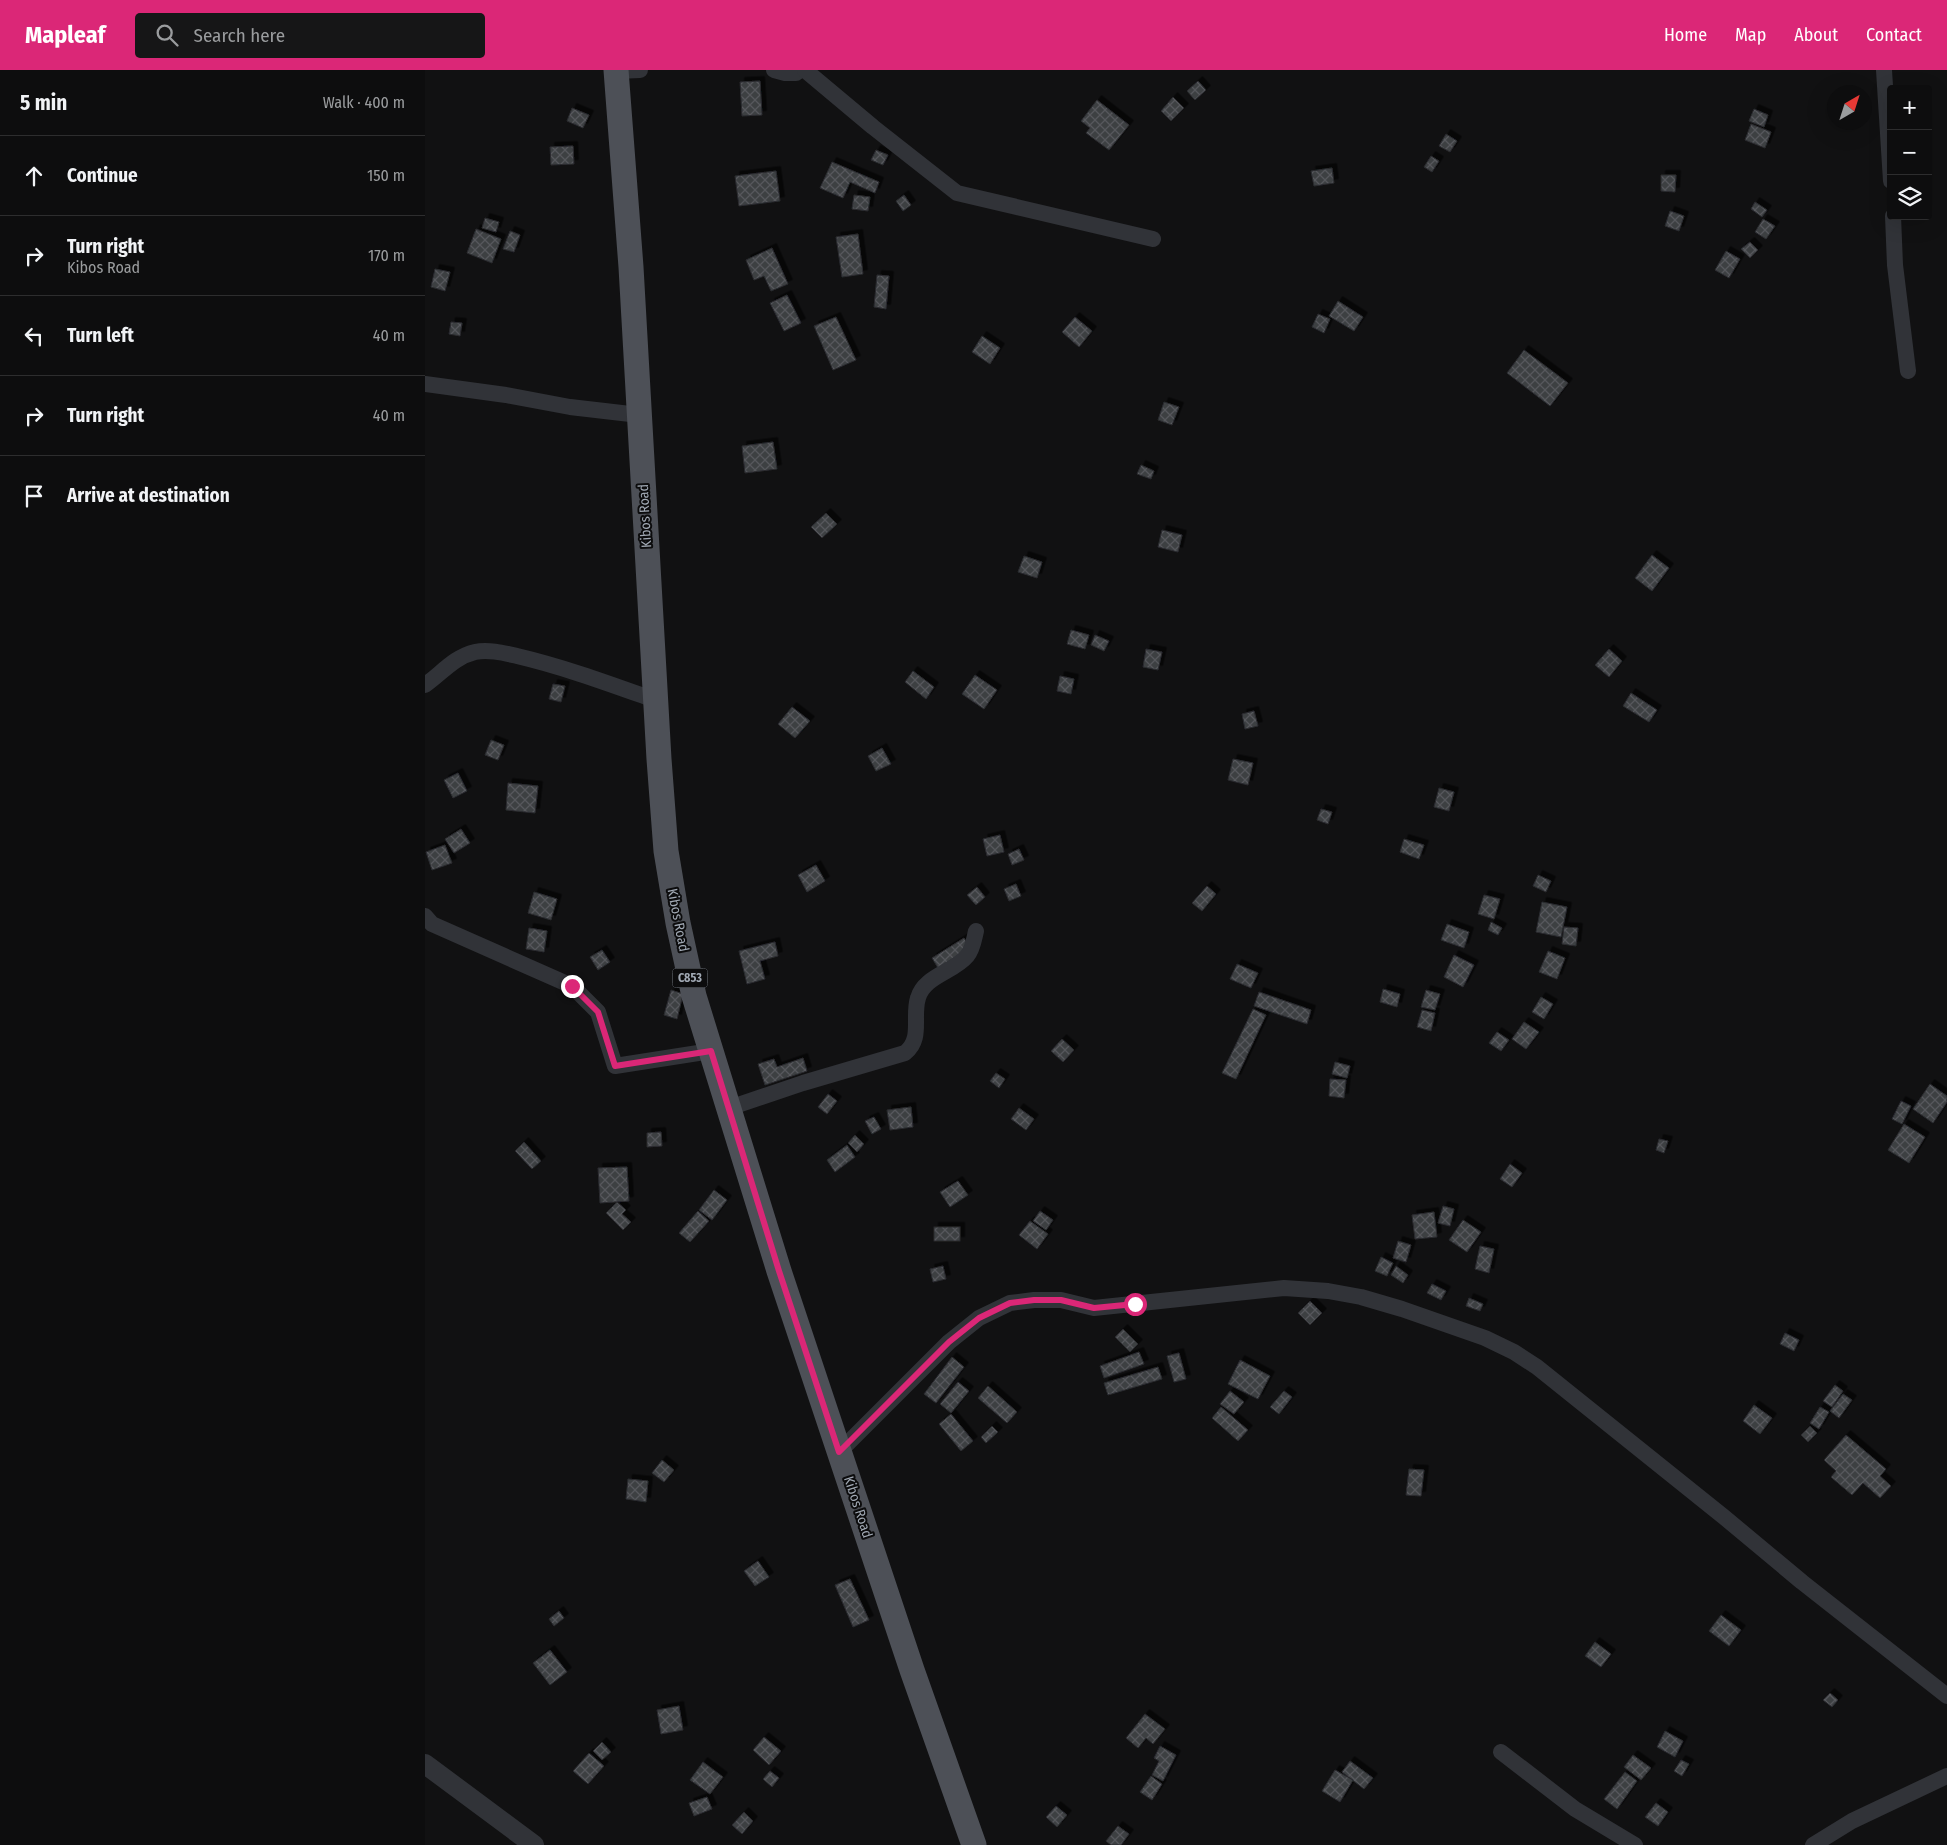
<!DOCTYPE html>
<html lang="en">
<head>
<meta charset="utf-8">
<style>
  body { margin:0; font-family:"Fira Sans Condensed",sans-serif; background:#161617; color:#f1f3f6 }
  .controls { position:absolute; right:15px; top:15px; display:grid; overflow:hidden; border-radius:5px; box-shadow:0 5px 20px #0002 }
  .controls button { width:45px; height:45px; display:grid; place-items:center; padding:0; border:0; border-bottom:1px solid #2d2d2e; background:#0d0d0e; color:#f1f3f6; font:25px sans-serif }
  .compass { position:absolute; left:1402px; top:15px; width:45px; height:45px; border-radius:50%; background:#0d0d0e; box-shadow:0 5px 20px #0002; rotate:39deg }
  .stop { position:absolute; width:15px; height:15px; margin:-11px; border:4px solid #db2777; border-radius:50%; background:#fff }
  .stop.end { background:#db2777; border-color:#fff; box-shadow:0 1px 5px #0008 }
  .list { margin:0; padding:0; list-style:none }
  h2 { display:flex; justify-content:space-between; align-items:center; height:65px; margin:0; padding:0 20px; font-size:21px }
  h2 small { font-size:16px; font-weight:400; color:#9a9c9e }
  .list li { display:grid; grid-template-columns:32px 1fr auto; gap:15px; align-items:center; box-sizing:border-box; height:80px; padding:0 20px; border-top:1px solid #2d2d2e }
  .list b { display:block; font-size:19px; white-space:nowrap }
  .list p { margin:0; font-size:16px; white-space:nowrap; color:#9a9c9e }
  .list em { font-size:16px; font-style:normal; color:#9a9c9e }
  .icon { flex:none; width:28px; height:28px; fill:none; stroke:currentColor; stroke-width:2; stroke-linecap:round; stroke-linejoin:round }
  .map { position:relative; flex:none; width:1522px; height:1775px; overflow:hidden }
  header { display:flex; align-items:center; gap:30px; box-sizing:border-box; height:70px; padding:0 25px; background:#db2777; color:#fff }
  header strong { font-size:24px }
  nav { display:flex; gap:28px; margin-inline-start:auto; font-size:18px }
  .search { width:350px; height:45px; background:#161617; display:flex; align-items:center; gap:12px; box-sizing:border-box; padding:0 18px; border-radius:5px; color:#9a9c9e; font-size:19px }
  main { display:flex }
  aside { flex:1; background:#0d0d0e }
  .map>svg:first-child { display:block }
  .building { fill:url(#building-cross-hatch); stroke:#2a2b2f; filter:url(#shadow) }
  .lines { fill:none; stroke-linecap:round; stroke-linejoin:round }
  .minor { stroke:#313338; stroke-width:16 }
  .tertiary { stroke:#313338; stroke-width:20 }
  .primary { stroke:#4d5057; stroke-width:25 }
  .route { stroke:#db2777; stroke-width:6 }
  .labels { text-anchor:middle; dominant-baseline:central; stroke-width:4; stroke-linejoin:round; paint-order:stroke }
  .shield { fill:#0c0c0d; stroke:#747a82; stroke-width:1 }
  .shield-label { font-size:12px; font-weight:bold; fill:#a1a9b4 }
  .street-label { font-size:14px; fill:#a1a9b4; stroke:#0c0c0d }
</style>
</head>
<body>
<header>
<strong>Mapleaf</strong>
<div class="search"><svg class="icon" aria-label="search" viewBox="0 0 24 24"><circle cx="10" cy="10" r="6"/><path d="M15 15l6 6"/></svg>Search here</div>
<nav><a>Home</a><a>Map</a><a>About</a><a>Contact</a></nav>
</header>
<main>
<aside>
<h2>5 min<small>Walk · 400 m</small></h2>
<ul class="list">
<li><svg class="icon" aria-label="ahead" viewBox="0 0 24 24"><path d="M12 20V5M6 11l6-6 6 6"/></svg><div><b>Continue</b></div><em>150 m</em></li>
<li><svg class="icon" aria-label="right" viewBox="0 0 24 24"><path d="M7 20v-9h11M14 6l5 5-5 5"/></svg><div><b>Turn right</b><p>Kibos Road</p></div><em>170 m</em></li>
<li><svg class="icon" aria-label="left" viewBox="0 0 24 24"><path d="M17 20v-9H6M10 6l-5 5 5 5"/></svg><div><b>Turn left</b></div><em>40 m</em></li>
<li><svg class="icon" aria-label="right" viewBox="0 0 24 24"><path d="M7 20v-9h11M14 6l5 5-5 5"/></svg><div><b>Turn right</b></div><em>40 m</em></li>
<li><svg class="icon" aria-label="arrive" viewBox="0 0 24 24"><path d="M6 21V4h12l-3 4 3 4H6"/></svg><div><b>Arrive at destination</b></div></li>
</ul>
</aside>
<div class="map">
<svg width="1522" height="1775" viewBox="0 0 1522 1775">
  <defs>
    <pattern id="building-cross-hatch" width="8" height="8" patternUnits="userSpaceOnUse" patternTransform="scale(1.25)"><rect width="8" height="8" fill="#3d3f43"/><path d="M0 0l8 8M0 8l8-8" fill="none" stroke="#56585c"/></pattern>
    <filter id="shadow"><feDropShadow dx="4.5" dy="-4.5" stdDeviation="0" flood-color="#0009"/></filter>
  </defs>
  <rect width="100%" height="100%" fill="#111112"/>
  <g class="building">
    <path d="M 335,11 L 337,45 L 317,46 L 315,12 Z"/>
    <path d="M 773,11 L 781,20 L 770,30 L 762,21 Z"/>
    <path d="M 748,27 L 759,38 L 746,51 L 736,41 Z"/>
    <path d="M 672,30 L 704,55 L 684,80 L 661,63 L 665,58 L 656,51 Z"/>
    <path d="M 147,38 L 164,45 L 158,58 L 142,51 Z"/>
    <path d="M 1329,39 L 1343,45 L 1339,57 L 1324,51 Z"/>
    <path d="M 1326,54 L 1346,62 L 1340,78 L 1320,70 Z"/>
    <path d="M 1021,64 L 1032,71 L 1025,82 L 1014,76 Z"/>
    <path d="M 148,76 L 149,94 L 126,95 L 125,77 Z"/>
    <path d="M 451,80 L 463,85 L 458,95 L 446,90 Z"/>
    <path d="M 1006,86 L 1014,91 L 1007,102 L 999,97 Z"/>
    <path d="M 407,92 L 454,112 L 450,123 L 425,112 L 418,128 L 395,118 Z"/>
    <path d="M 907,98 L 909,113 L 889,116 L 886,101 Z"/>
    <path d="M 351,101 L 355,131 L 314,136 L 310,106 Z"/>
    <path d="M 1236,105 L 1251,105 L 1250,122 L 1236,121 Z"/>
    <path d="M 429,125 L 445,127 L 443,141 L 427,139 Z"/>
    <path d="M 479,125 L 486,135 L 478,141 L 471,131 Z"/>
    <path d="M 1330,132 L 1342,140 L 1337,147 L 1326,139 Z"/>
    <path d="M 1245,141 L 1259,146 L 1254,161 L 1240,156 Z"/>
    <path d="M 60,148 L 74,152 L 71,162 L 57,158 Z"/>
    <path d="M 1338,149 L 1350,156 L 1341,169 L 1330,162 Z"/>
    <path d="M 51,159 L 76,169 L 67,193 L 42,183 Z"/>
    <path d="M 85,161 L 95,165 L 89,182 L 78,179 Z"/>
    <path d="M 433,164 L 438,204 L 417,207 L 411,167 Z"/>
    <path d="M 1325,172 L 1333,180 L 1325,188 L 1316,179 Z"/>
    <path d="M 347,178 L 363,214 L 346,221 L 339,206 L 329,210 L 321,190 Z"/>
    <path d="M 1301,181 L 1315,189 L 1304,208 L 1290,200 Z"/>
    <path d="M 10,199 L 25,202 L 20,221 L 6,217 Z"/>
    <path d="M 452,205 L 464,206 L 461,239 L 449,237 Z"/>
    <path d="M 362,225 L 376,253 L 359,261 L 345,233 Z"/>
    <path d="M 913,231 L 938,247 L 929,261 L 904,246 Z"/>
    <path d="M 893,244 L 905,249 L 899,263 L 887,257 Z"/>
    <path d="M 411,247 L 431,290 L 408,300 L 389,256 Z"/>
    <path d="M 650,247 L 667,261 L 654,277 L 637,262 Z"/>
    <path d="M 26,252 L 37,253 L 35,266 L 24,264 Z"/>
    <path d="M 557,266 L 575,278 L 565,294 L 547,282 Z"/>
    <path d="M 1099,280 L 1143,313 L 1125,336 L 1082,303 Z"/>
    <path d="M 739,332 L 754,337 L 747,355 L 733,350 Z"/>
    <path d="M 348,372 L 352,399 L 320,403 L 317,376 Z"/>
    <path d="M 716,395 L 729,401 L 726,409 L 712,404 Z"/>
    <path d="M 401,443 L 412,454 L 397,468 L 386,457 Z"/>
    <path d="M 737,460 L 757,465 L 753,482 L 733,477 Z"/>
    <path d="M 1227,485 L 1244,498 L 1227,521 L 1210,508 Z"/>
    <path d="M 599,486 L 617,492 L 612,508 L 593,502 Z"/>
    <path d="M 646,560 L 664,565 L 660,579 L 642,574 Z"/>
    <path d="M 670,565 L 684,571 L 679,581 L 666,575 Z"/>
    <path d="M 721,579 L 737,582 L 733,600 L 718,597 Z"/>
    <path d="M 1184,579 L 1197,591 L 1184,607 L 1170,595 Z"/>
    <path d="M 488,601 L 509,617 L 501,629 L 480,612 Z"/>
    <path d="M 550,605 L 572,620 L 559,639 L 537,624 Z"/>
    <path d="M 635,606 L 649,609 L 646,624 L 632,621 Z"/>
    <path d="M 128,614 L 140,616 L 136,632 L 124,629 Z"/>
    <path d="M 1206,623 L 1232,640 L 1224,652 L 1198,636 Z"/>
    <path d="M 367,637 L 385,651 L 370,668 L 353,654 Z"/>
    <path d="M 829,641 L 833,656 L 820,659 L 817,644 Z"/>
    <path d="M 66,670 L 79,675 L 73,690 L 60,685 Z"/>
    <path d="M 457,678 L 466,694 L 451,701 L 443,686 Z"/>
    <path d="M 808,689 L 828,693 L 823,715 L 803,710 Z"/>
    <path d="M 33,703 L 42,721 L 28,728 L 19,710 Z"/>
    <path d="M 83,713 L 113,716 L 110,743 L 81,740 Z"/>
    <path d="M 1014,718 L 1029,722 L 1024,741 L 1009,737 Z"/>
    <path d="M 896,739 L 907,742 L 903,754 L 892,750 Z"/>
    <path d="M 36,759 L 45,773 L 29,783 L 20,769 Z"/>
    <path d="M 575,765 L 579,782 L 562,786 L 558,769 Z"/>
    <path d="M 979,769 L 999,775 L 994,789 L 975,782 Z"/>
    <path d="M 20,775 L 27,793 L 7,800 L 1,782 Z"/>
    <path d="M 594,779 L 599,790 L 587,795 L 583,784 Z"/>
    <path d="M 391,795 L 400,811 L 382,822 L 373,805 Z"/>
    <path d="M 1113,805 L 1126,811 L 1121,822 L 1108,816 Z"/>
    <path d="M 591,814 L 596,826 L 584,831 L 579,819 Z"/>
    <path d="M 782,816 L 791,824 L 777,841 L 767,833 Z"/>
    <path d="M 552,817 L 560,827 L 551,835 L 542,825 Z"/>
    <path d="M 109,822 L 132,829 L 126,850 L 103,843 Z"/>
    <path d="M 1059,825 L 1075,829 L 1069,849 L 1053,844 Z"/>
    <path d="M 1117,832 L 1142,837 L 1136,867 L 1111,862 Z"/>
    <path d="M 1066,852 L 1077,858 L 1073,865 L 1063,860 Z"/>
    <path d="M 1022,854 L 1044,862 L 1039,878 L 1016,870 Z"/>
    <path d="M 1139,857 L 1153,858 L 1151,876 L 1137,874 Z"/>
    <path d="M 104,858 L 122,861 L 119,882 L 101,879 Z"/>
    <path d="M 539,868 L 545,878 L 513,898 L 507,888 Z"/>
    <path d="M 350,872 L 353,886 L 335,891 L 340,909 L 322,914 L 314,881 Z"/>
    <path d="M 177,880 L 185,892 L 173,900 L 165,887 Z"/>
    <path d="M 1123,881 L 1140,888 L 1132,909 L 1114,902 Z"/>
    <path d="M 1029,885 L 1049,895 L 1038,917 L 1019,907 Z"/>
    <path d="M 812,894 L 833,903 L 826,918 L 805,909 Z"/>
    <path d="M 958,919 L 975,924 L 972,937 L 955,932 Z"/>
    <path d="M 246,920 L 258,924 L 252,949 L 239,945 Z"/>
    <path d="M 1001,920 L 1015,924 L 1010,940 L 996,937 Z"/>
    <path d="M 834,922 L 886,940 L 882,954 L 829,936 Z"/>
    <path d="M 1116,927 L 1128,934 L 1119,949 L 1107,942 Z"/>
    <path d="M 828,939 L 841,945 L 811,1009 L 797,1003 Z"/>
    <path d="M 997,940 L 1010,943 L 1006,961 L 992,957 Z"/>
    <path d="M 1099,952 L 1114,962 L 1101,979 L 1087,969 Z"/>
    <path d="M 1072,962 L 1084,970 L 1076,981 L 1064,973 Z"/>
    <path d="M 637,969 L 649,980 L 638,992 L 626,981 Z"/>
    <path d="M 378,988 L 382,1001 L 340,1015 L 333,994 L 349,989 L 352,997 Z"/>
    <path d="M 910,992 L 925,996 L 922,1008 L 907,1004 Z"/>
    <path d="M 571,1003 L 580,1009 L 574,1018 L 565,1011 Z"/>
    <path d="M 905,1009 L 921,1010 L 919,1028 L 904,1026 Z"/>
    <path d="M 1505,1014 L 1522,1026 L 1522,1032 L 1508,1053 L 1488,1039 Z"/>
    <path d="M 403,1024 L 412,1031 L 402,1044 L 393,1037 Z"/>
    <path d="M 1476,1031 L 1486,1036 L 1477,1054 L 1467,1049 Z"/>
    <path d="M 486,1037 L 488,1057 L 465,1060 L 462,1040 Z"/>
    <path d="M 594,1038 L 609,1049 L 601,1060 L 586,1049 Z"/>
    <path d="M 449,1047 L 456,1059 L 447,1064 L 440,1051 Z"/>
    <path d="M 1479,1054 L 1500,1067 L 1484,1093 L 1463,1080 Z"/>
    <path d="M 236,1062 L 237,1076 L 222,1077 L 222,1063 Z"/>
    <path d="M 430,1065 L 439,1074 L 432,1082 L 423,1073 Z"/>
    <path d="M 1234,1069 L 1243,1071 L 1239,1083 L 1231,1080 Z"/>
    <path d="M 99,1072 L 116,1091 L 107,1099 L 90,1081 Z"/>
    <path d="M 422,1075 L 430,1087 L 410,1102 L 402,1090 Z"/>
    <path d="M 1085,1094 L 1097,1103 L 1087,1117 L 1075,1109 Z"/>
    <path d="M 202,1097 L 204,1131 L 175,1133 L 173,1098 Z"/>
    <path d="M 533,1111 L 543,1125 L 525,1137 L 515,1122 Z"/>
    <path d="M 289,1120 L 302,1130 L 287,1150 L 274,1140 Z"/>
    <path d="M 192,1132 L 201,1140 L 197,1144 L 206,1152 L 198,1160 L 181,1143 Z"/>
    <path d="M 1018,1136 L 1029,1139 L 1025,1156 L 1013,1153 Z"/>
    <path d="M 273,1141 L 284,1151 L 265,1172 L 254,1163 Z"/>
    <path d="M 615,1141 L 628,1150 L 621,1160 L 608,1151 Z"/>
    <path d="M 1009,1142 L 1012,1167 L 990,1169 L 987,1145 Z"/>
    <path d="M 1038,1150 L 1056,1162 L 1042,1182 L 1024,1170 Z"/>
    <path d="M 605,1151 L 623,1164 L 612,1179 L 594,1165 Z"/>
    <rect x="509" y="1157" width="26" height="14"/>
    <path d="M 973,1171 L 986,1175 L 981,1192 L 968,1188 Z"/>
    <path d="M 1055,1176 L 1069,1179 L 1064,1203 L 1050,1199 Z"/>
    <path d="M 956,1187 L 968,1193 L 962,1206 L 950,1201 Z"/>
    <path d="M 518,1196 L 521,1209 L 508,1212 L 505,1199 Z"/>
    <path d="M 971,1196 L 983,1205 L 978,1213 L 966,1205 Z"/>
    <path d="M 1007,1214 L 1021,1221 L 1016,1230 L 1002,1223 Z"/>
    <path d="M 1044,1228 L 1058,1234 L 1055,1241 L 1041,1236 Z"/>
    <path d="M 885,1231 L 897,1243 L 885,1255 L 873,1243 Z"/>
    <path d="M 698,1259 L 713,1274 L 705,1282 L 690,1267 Z"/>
    <path d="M 1360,1263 L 1374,1270 L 1369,1281 L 1355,1274 Z"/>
    <path d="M 714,1282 L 719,1294 L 679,1308 L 675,1296 Z"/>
    <path d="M 754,1283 L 761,1309 L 749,1312 L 742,1286 Z"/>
    <path d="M 527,1287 L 539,1297 L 511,1333 L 499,1324 Z"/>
    <path d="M 815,1290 L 845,1306 L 833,1329 L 803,1314 Z"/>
    <path d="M 733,1297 L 737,1309 L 683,1325 L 679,1313 Z"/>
    <path d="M 533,1312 L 544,1321 L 526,1343 L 515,1334 Z"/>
    <path d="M 1410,1315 L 1418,1321 L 1407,1337 L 1398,1331 Z"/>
    <path d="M 563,1316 L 592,1342 L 582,1353 L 553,1328 Z"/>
    <path d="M 805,1321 L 819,1332 L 809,1344 L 795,1334 Z"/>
    <path d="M 859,1321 L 867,1327 L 854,1344 L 845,1337 Z"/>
    <path d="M 1418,1324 L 1427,1330 L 1414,1348 L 1405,1341 Z"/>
    <path d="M 1329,1335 L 1347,1348 L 1335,1364 L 1318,1351 Z"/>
    <path d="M 796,1337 L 823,1360 L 813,1371 L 787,1348 Z"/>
    <path d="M 1395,1337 L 1404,1342 L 1394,1359 L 1385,1353 Z"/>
    <path d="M 526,1344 L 548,1371 L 536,1381 L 514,1354 Z"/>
    <path d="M 567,1356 L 573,1362 L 561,1373 L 556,1367 Z"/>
    <path d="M 1385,1356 L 1392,1363 L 1383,1372 L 1376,1365 Z"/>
    <path d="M 1421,1365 L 1461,1399 L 1455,1406 L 1466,1416 L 1455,1428 L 1438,1413 L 1427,1425 L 1406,1407 L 1411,1401 L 1399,1390 Z"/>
    <path d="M 237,1390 L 249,1400 L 239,1412 L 227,1403 Z"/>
    <path d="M 984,1399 L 999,1400 L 996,1426 L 981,1425 Z"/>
    <path d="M 203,1409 L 223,1411 L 221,1432 L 201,1429 Z"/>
    <path d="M 333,1491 L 344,1507 L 330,1516 L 319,1501 Z"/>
    <path d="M 425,1509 L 444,1550 L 428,1557 L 410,1515 Z"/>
    <path d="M 134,1541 L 139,1548 L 129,1556 L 124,1549 Z"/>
    <path d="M 1296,1545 L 1316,1560 L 1304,1576 L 1284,1561 Z"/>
    <path d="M 1170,1572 L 1186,1584 L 1176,1597 L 1160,1586 Z"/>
    <path d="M 125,1580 L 142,1602 L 125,1615 L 108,1593 Z"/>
    <path d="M 1405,1623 L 1413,1630 L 1407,1637 L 1398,1630 Z"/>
    <path d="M 254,1636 L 258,1660 L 236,1664 L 232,1640 Z"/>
    <path d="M 720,1644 L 740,1659 L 728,1674 L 721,1668 L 713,1678 L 701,1668 Z"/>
    <path d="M 1240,1661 L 1258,1671 L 1250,1687 L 1232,1677 Z"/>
    <path d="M 339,1667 L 356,1681 L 344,1695 L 328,1680 Z"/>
    <path d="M 177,1672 L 186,1682 L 177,1690 L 168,1681 Z"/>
    <path d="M 735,1676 L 751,1685 L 738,1711 L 727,1705 L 734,1691 L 729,1688 Z"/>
    <path d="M 164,1683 L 179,1696 L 163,1714 L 148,1701 Z"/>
    <path d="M 1208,1685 L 1226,1698 L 1216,1710 L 1199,1697 Z"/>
    <path d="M 1256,1690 L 1264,1694 L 1257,1706 L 1249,1701 Z"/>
    <path d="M 925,1691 L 948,1708 L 939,1719 L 917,1702 Z"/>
    <path d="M 278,1692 L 298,1707 L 285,1724 L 265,1710 Z"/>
    <path d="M 910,1700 L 928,1710 L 915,1732 L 897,1721 Z"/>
    <path d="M 345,1701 L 354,1708 L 347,1717 L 338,1709 Z"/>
    <path d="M 1200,1702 L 1212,1711 L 1192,1739 L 1179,1729 Z"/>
    <path d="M 726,1706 L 737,1714 L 727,1730 L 715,1722 Z"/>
    <path d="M 282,1727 L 287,1739 L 269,1746 L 264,1733 Z"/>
    <path d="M 1231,1733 L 1243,1742 L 1233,1756 L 1220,1747 Z"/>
    <path d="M 631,1736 L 642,1745 L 632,1757 L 621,1747 Z"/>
    <path d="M 319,1742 L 328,1751 L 317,1764 L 307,1755 Z"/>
    <path d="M 693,1756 L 704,1764 L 696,1775 L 686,1775 L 681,1771 Z"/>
  </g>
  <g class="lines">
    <g class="minor">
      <path d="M 349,0 L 360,3 L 371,3 L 374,0"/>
      <path d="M 380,0 L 448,57 L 532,123 L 728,169"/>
      <path d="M 1459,0 L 1466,111"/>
      <path d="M 191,1 L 215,0"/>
      <path d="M 1468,146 L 1470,195 L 1483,301"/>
      <path d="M 0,314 L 81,325 L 145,337 L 214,345"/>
      <path d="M 0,615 C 17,603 29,587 50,582 C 63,579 79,583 92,586 C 139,597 185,614 230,630"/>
      <path d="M 0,846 L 7,854 L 147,916 L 173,942 L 190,996 L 286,981"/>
      <path d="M 304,1038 L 378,1013 L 480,983 C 498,969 487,947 493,928 C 499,906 529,902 542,886 C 548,879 549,869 551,861"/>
      <path d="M 414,1382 L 524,1272 L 554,1248 L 585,1233 L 609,1230 L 636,1230 L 669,1238 L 859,1218 L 903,1221 L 936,1227 L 977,1239 L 1060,1268 L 1089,1282 L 1112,1297 L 1299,1447 L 1377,1512 L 1522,1626"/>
      <path d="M 1076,1682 L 1150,1739 L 1210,1775"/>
      <path d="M 1388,1775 L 1427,1751 L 1522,1706"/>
    </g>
    <path class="tertiary" d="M 0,1694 L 109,1775"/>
    <path class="primary" d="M 191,0 L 206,197 L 234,689 L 241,781 L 253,853 L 269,926 L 354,1201 L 487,1600 L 549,1775"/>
  </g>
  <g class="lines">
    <path class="route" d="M 147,916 L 173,942 L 190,996 L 286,981 L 354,1201 L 414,1382 L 524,1272 L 554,1248 L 585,1233 L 609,1230 L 636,1230 L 669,1238 L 710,1234"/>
  </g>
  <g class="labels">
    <rect class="shield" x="247.5" y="898.5" width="35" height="19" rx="4"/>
    <g class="shield-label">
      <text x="265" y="908">C853</text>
    </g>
    <g class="street-label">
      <text transform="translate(220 446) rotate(-93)">Kibos Road</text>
      <text transform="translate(253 850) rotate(79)">Kibos Road</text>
      <text transform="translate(433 1437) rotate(72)">Kibos Road</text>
    </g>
  </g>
</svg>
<div class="controls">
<button>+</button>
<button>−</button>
<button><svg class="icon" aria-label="layers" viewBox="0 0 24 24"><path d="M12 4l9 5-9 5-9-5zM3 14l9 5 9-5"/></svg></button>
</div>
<svg class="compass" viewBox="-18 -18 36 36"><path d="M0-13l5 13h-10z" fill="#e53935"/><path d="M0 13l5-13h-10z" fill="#9a9c9e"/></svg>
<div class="stop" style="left:710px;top:1234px"></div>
<div class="stop end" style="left:147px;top:916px"></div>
</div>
</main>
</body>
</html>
